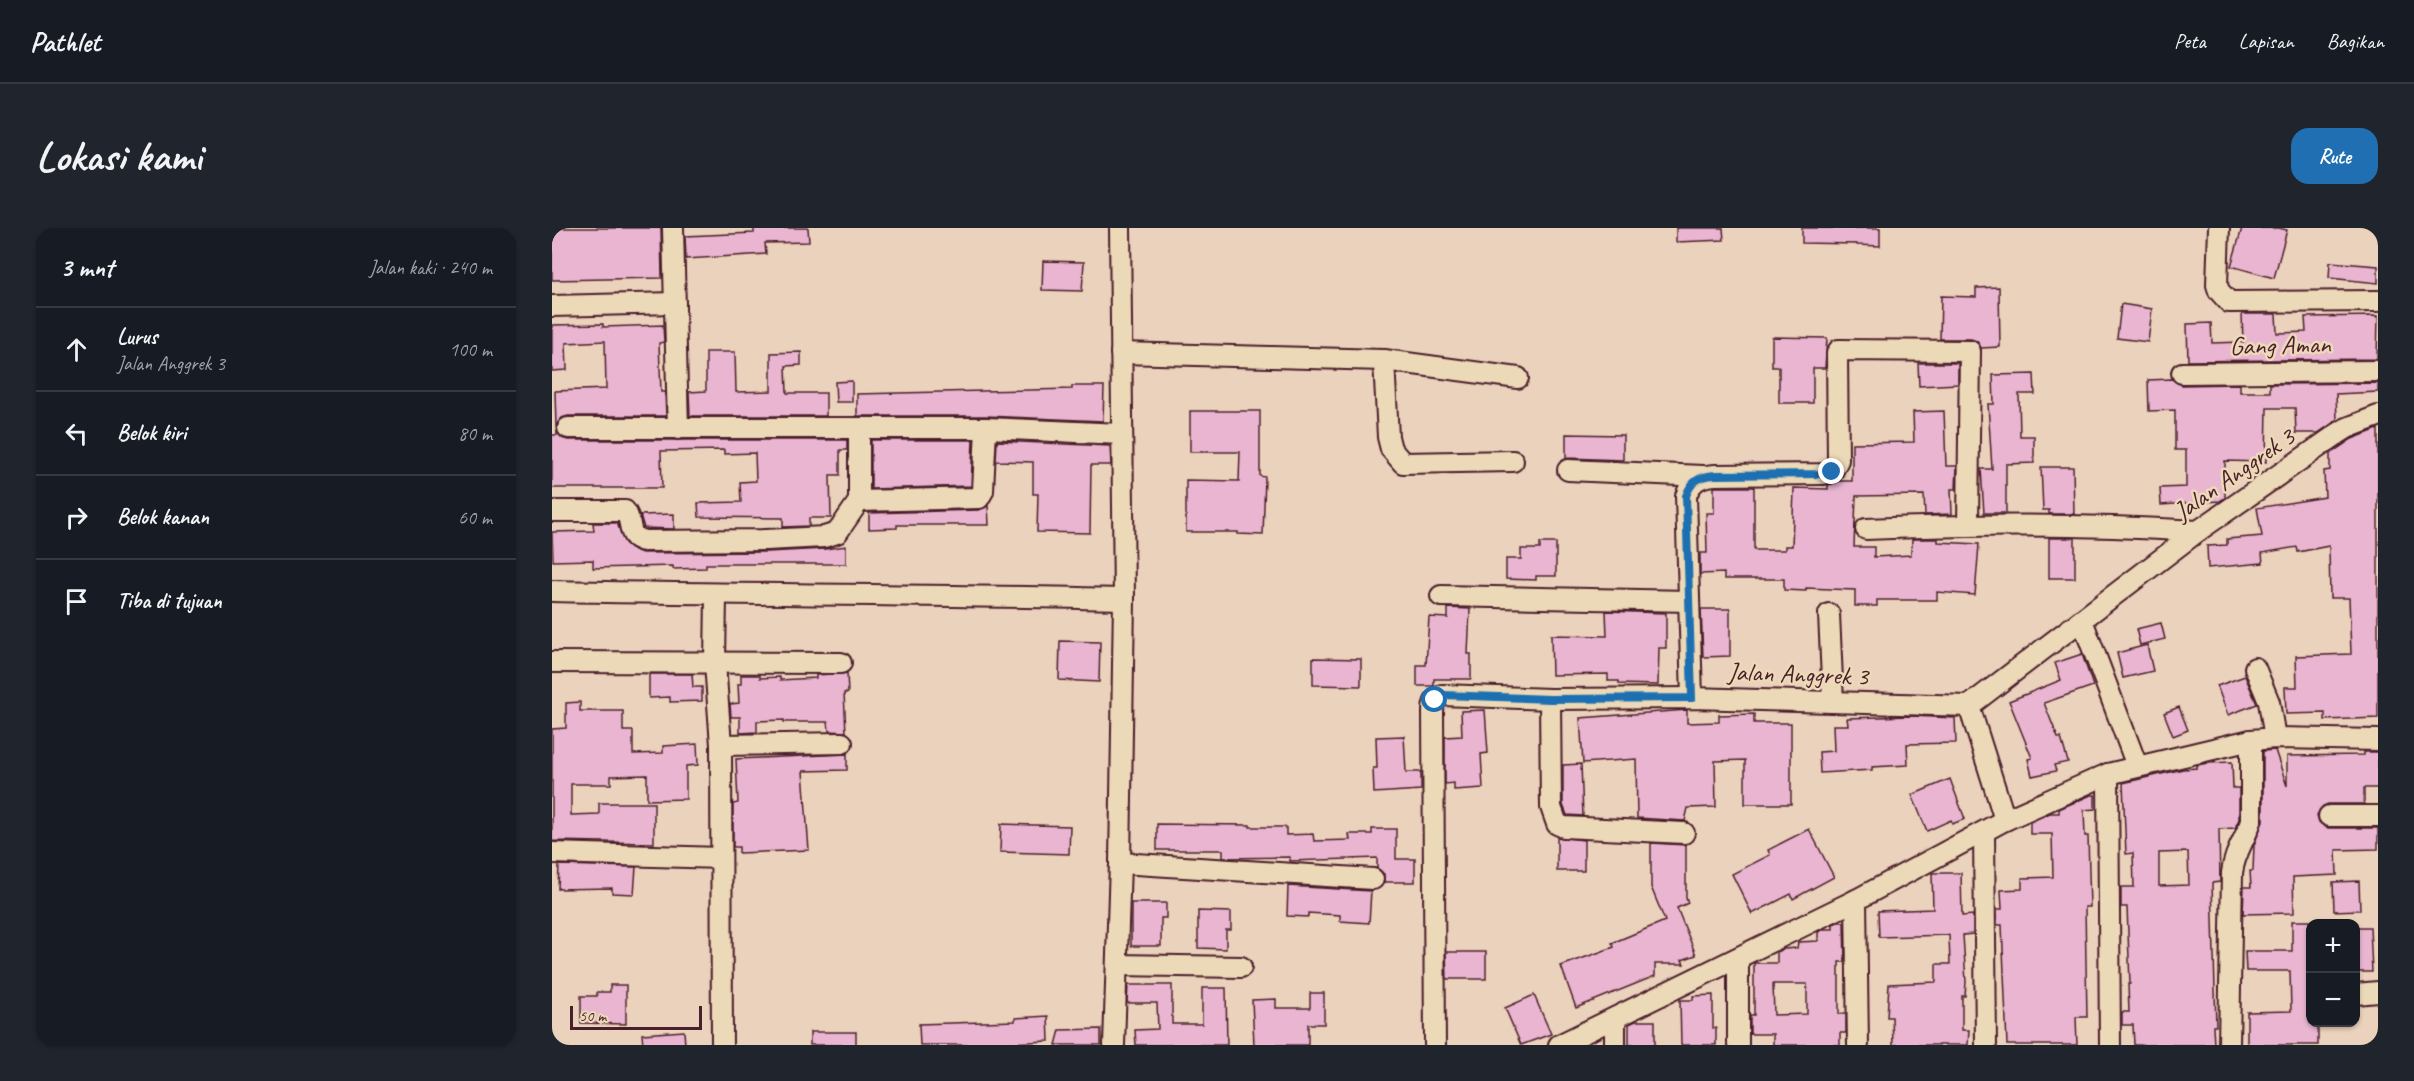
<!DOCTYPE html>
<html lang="id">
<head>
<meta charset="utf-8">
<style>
  body { margin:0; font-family:Caveat,sans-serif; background:#20242c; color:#f1f3f6 }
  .controls { position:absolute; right:18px; bottom:18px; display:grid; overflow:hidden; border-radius:12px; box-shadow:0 2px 4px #0004 }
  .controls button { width:54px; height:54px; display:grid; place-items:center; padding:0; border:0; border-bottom:2px solid #363941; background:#171b24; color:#f1f3f6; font:30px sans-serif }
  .scale { position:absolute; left:18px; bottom:15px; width:132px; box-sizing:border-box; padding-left:6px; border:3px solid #4a1f2b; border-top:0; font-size:16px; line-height:21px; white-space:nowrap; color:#4a1f2b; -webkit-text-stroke:4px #ecd9b7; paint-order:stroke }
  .stop { position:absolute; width:18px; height:18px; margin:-14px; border:4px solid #1f6fb2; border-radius:50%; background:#fff }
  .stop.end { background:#1f6fb2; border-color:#fff; box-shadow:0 2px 6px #0008 }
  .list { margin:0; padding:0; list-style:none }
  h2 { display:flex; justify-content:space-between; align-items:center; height:78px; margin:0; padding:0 24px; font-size:26px }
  h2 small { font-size:20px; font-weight:400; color:#9ea1a6 }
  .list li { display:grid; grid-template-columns:39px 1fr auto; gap:18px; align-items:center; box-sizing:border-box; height:84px; padding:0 24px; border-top:2px solid #363941 }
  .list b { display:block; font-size:22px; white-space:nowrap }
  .list p { margin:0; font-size:20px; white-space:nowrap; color:#9ea1a6 }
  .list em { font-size:20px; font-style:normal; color:#9ea1a6 }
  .icon { flex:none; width:33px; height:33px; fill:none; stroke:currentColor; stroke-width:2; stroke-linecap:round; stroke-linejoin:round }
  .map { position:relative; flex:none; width:1826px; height:817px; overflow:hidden; border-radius:18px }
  header { display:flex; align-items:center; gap:36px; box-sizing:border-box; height:84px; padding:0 30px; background:#171b24; border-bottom:2px solid #363941 }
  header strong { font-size:28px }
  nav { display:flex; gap:33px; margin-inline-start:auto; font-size:21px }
  .intro { display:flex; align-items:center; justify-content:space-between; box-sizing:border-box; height:144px; padding:0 36px }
  h1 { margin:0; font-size:42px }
  .button { padding:15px 27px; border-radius:18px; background:#1f6fb2; color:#fff; font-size:21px; font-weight:700 }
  main { display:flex; gap:36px; padding:0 36px }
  aside { flex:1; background:#171b24; border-radius:18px; box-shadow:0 2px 4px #0004 }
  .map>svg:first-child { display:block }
  .building { fill:#e9b5d0; stroke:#4a1f2b; stroke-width:1.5; fill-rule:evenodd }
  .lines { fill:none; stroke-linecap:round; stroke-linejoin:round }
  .minor-casing { stroke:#4a1f2b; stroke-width:24 }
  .minor { stroke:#ecd9b7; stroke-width:20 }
  .route { stroke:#1f6fb2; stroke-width:8 }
  .labels { text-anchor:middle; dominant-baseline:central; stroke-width:5; stroke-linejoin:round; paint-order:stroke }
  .street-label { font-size:26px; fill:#4a1f2b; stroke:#ecd9b7 }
</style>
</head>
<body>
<header>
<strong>Pathlet</strong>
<nav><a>Peta</a><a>Lapisan</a><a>Bagikan</a></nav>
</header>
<div class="intro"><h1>Lokasi kami</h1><a class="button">Rute</a></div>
<main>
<aside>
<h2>3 mnt<small>Jalan kaki · 240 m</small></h2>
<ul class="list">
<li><svg class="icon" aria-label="ahead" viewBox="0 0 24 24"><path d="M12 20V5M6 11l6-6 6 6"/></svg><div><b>Lurus</b><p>Jalan Anggrek 3</p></div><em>100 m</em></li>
<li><svg class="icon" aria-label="left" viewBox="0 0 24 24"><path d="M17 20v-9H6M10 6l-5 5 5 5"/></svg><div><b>Belok kiri</b></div><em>80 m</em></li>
<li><svg class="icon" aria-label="right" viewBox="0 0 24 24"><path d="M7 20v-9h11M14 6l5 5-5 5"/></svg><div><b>Belok kanan</b></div><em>60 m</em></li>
<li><svg class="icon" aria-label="arrive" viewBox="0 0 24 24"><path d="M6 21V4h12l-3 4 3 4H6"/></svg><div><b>Tiba di tujuan</b></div></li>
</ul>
</aside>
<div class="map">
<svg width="1826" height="817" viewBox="0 0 1826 817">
  <rect width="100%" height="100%" fill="#ebd2bc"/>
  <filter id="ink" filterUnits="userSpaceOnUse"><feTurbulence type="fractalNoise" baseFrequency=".0167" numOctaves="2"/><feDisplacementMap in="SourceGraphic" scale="12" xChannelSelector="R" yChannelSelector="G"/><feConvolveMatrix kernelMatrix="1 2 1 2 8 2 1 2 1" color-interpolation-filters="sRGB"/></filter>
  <g filter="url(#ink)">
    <g class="building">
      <path d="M 0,0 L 109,0 L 110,50 L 0,52 Z"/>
      <path d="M 202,0 L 256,0 L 257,14 L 213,15 L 214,26 L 134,31 L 133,8 L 202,5 Z"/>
      <path d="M 1124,0 L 1171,0 L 1172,12 L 1124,14 Z"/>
      <path d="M 1250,0 L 1328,0 L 1328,18 L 1305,17 L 1305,16 L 1250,15 Z"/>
      <path d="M 1690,0 L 1727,0 L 1735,2 L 1722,50 L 1679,38 Z"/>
      <path d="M 491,33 L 532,34 L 530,63 L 490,62 Z"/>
      <path d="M 1778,34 L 1826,38 L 1826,55 L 1777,50 Z"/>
      <path d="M 1447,59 L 1448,119 L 1429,120 L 1425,113 L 1419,111 L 1388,111 L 1389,68 L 1424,69 L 1424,60 Z"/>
      <path d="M 1569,76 L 1600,81 L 1596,114 L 1565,110 Z"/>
      <path d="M 1690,86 L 1724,86 L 1725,105 L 1754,104 L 1753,89 L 1826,88 L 1825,131 L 1636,133 L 1635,96 L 1659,95 L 1660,115 L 1691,114 Z"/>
      <path d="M 51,96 L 51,99 L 111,97 L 112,114 L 107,115 L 109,164 L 113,164 L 114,188 L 16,188 L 10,190 L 4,198 L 3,163 L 54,161 L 53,113 L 14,115 L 15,142 L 0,143 L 0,97 Z"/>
      <path d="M 1220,109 L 1275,110 L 1273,140 L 1261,140 L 1261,175 L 1227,175 L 1227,139 L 1220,139 Z"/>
      <path d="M 154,124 L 183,124 L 184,164 L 219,163 L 219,125 L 249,124 L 249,137 L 234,138 L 235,165 L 274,165 L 274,188 L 138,188 L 137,164 L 154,163 Z"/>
      <path d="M 1366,135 L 1406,135 L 1406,156 L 1367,158 Z"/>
      <path d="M 1482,146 L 1483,166 L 1467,166 L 1468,208 L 1482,208 L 1482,235 L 1454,236 L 1454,285 L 1432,285 L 1429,241 L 1440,241 L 1436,176 L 1442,176 L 1441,147 Z"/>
      <path d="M 1620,151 L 1630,157 L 1688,156 L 1688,164 L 1718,164 L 1718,156 L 1826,155 L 1826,164 L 1784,166 L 1785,192 L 1766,205 L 1744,205 L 1743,180 L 1715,180 L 1714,234 L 1673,233 L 1673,270 L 1668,273 L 1609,277 L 1608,260 L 1634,259 L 1634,222 L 1623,222 L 1623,182 L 1597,183 L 1596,152 Z"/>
      <path d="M 300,153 L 300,174 L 284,174 L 283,154 Z"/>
      <path d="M 520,158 L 552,158 L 551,193 L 434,188 L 305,188 L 305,166 L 520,161 Z"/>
      <path d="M 638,183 L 708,183 L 708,248 L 713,249 L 711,307 L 686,306 L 686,304 L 634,304 L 634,252 L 687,253 L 688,224 L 638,224 Z"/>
      <path d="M 1392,183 L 1394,238 L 1405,238 L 1404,261 L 1399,261 L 1400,286 L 1373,287 L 1372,267 L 1304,268 L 1302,319 L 1322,319 L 1322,329 L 1359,327 L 1360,311 L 1386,311 L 1386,314 L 1427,316 L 1423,367 L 1385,364 L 1385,372 L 1325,372 L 1325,378 L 1303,378 L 1303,362 L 1254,360 L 1254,363 L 1232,362 L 1232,351 L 1172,351 L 1172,345 L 1148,346 L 1148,325 L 1155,325 L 1154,285 L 1162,285 L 1162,259 L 1202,259 L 1202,322 L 1233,322 L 1233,318 L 1240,318 L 1242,260 L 1276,261 L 1276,257 L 1288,253 L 1300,253 L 1300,215 L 1362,214 L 1361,184 Z"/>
      <path d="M 1826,201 L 1826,490 L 1773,492 L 1773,485 L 1734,486 L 1733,459 L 1745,459 L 1744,428 L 1799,426 L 1797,370 L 1778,370 L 1777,318 L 1746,324 L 1745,319 L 1710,325 L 1711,335 L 1656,340 L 1655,318 L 1675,317 L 1675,311 L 1710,308 L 1705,280 L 1773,269 L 1772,243 L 1778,242 L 1778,226 L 1800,211 Z"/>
      <path d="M 5,203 L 10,210 L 16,212 L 295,212 L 295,222 L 288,222 L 288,247 L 278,247 L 279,290 L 257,290 L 257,298 L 231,299 L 231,290 L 147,289 L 146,275 L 189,274 L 188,254 L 204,253 L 203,225 L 172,226 L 172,222 L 109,223 L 110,260 L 0,260 L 0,207 L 5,207 Z"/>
      <path d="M 1014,206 L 1071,207 L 1071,232 L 1014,230 Z"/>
      <path d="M 319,212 L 421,212 L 419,258 L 319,261 Z"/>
      <path d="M 445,213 L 558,218 L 559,237 L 539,237 L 538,305 L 485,304 L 486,266 L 481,266 L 481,234 L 444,233 Z"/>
      <path d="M 1489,239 L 1521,239 L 1522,286 L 1497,286 L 1497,282 L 1491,282 Z"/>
      <path d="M 436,277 L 437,297 L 345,297 L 345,300 L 317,301 L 317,285 L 427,282 Z"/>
      <path d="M 122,286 L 122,301 L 92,300 L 88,287 Z"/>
      <path d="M 41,295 L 65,295 L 73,315 L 80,321 L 90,325 L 215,324 L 273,321 L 294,318 L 294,336 L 154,336 L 154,340 L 121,341 L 121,338 L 41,340 L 41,332 L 1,333 L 0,304 L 42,303 Z"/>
      <rect x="1497" y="310" width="26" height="40"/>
      <path d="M 988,315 L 1004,315 L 1004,348 L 984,348 L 984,352 L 954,351 L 954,331 L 969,331 L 969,321 L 988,321 Z"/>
      <path d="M 896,380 L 918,381 L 916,426 L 919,426 L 919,451 L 882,451 L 882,458 L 865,458 L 865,437 L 874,437 L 877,389 L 896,390 Z"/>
      <path d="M 1149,381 L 1178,381 L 1178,428 L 1151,429 Z"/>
      <path d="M 1054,383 L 1114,385 L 1114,420 L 1107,420 L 1106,457 L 1067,456 L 1067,453 L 1056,453 L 1056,446 L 1000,447 L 999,407 L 1055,408 Z"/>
      <path d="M 1609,395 L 1613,411 L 1588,417 L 1584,401 Z"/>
      <path d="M 508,413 L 548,414 L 547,454 L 507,452 Z"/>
      <path d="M 1595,417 L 1601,443 L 1571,450 L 1565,425 Z"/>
      <path d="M 1530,426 L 1541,458 L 1492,475 L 1506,510 L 1509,510 L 1516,534 L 1502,537 L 1504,543 L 1480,548 L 1476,531 L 1480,530 L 1457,473 L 1509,452 L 1503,435 Z"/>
      <path d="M 761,430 L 809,431 L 809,458 L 761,457 Z"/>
      <path d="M 295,445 L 296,465 L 292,465 L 294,504 L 277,503 L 276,494 L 232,494 L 232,492 L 205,493 L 205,504 L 188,505 L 188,489 L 179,489 L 178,476 L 187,475 L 186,456 L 189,456 L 189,447 L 208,447 L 208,450 L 228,449 L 228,452 L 264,450 L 264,447 Z"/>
      <path d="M 97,446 L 140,446 L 141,459 L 150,459 L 150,473 L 118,474 L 118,469 L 97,470 Z"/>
      <path d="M 1693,448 L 1705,476 L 1676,487 L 1665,458 Z"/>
      <path d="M 28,474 L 28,483 L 71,483 L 71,503 L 81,503 L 81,526 L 111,525 L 111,518 L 145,516 L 146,537 L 134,538 L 134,571 L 95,572 L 95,547 L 59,548 L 59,556 L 19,556 L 19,587 L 47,586 L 47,575 L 102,575 L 102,615 L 0,613 L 0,501 L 14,500 L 14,475 Z"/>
      <path d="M 1627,479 L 1636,502 L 1621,508 L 1612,485 Z"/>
      <path d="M 933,482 L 936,525 L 929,526 L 931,560 L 902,562 L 902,555 L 893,556 L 893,509 L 910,508 L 909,483 Z"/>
      <path d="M 1135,482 L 1135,495 L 1167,494 L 1167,487 L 1202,486 L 1202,495 L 1239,495 L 1239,576 L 1193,576 L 1193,532 L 1163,533 L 1164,579 L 1136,580 L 1133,593 L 1085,590 L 1084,531 L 1031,535 L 1028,490 Z"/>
      <path d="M 1359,488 L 1403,490 L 1404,515 L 1355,516 L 1356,537 L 1320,539 L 1320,542 L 1268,545 L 1267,524 L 1282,523 L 1281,497 L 1296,497 L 1295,490 Z"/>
      <path d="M 852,508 L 854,544 L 869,544 L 869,562 L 822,565 L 821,540 L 825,540 L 824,509 Z"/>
      <path d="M 1723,522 L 1735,558 L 1735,528 L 1812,527 L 1812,524 L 1826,524 L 1826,560 L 1812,560 L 1812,576 L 1776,576 L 1771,578 L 1765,587 L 1767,594 L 1776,600 L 1826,600 L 1826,621 L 1784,622 L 1785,647 L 1741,649 L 1742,685 L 1691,686 L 1692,659 L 1699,659 L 1698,643 L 1701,643 L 1702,617 L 1711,593 L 1711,523 Z"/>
      <path d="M 295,526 L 295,542 L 251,543 L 257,622 L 187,625 L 187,619 L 181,619 L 181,576 L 186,575 L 184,531 Z"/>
      <path d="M 1680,534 L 1681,560 L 1687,560 L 1687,591 L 1683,600 L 1667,601 L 1668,654 L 1660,655 L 1664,798 L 1661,798 L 1662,817 L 1582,817 L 1581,797 L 1570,797 L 1570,784 L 1577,784 L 1576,756 L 1578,756 L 1575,679 L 1569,679 L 1569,659 L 1582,659 L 1581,625 L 1574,626 L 1571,555 L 1631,541 L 1645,540 L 1645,537 L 1656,535 ZM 1636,624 L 1637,657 L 1607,658 L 1607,625 Z"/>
      <path d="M 1029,536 L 1031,588 L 1015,587 L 1011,577 L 1011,537 Z"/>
      <path d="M 1398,551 L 1413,591 L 1400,596 L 1399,592 L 1375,603 L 1360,567 Z"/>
      <path d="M 1539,567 L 1543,567 L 1543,581 L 1532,582 L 1533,608 L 1536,608 L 1538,679 L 1533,679 L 1535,789 L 1524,789 L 1525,817 L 1455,817 L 1450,697 L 1445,697 L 1445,681 L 1450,681 L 1449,662 L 1470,661 L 1470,650 L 1501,649 L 1500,606 L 1478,606 L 1478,594 L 1498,585 L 1507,585 L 1507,581 Z"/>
      <path d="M 449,596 L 518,598 L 517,626 L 448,624 Z"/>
      <path d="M 605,596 L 698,597 L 698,599 L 734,599 L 734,607 L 761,606 L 762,613 L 798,612 L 797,606 L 820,606 L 820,601 L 844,601 L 844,631 L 863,631 L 863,654 L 832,654 L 832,646 L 825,640 L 825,630 L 738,633 L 738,629 L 671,630 L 671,622 L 605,622 Z"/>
      <path d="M 1257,601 L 1282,649 L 1241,671 L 1239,666 L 1200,686 L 1180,646 L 1218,627 L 1216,622 Z"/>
      <path d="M 1005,609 L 1032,612 L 1032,643 L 1005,643 Z"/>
      <path d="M 1099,615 L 1134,617 L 1134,670 L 1136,675 L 1125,680 L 1144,727 L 1130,732 L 1132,736 L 1103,736 L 1103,748 L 1024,780 L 1009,738 L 1062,719 L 1060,715 L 1113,693 L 1099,659 Z"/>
      <path d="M 7,637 L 84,639 L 82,666 L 60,665 L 60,660 L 6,661 Z"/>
      <path d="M 1380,645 L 1409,645 L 1410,688 L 1421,687 L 1421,706 L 1411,707 L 1414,754 L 1413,768 L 1410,768 L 1410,802 L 1417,802 L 1416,817 L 1341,817 L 1340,789 L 1335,789 L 1337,756 L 1384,754 L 1384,736 L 1398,736 L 1397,707 L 1327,709 L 1326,683 L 1381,681 Z"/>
      <path d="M 1807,653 L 1808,682 L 1782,683 L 1781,654 Z"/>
      <path d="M 736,658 L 819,663 L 817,695 L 788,693 L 788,687 L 756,685 L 756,689 L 735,688 Z"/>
      <path d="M 579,675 L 614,675 L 614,690 L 609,690 L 609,718 L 579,718 Z"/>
      <path d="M 646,683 L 679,684 L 679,702 L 674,702 L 674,721 L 646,720 Z"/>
      <path d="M 1740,693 L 1758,693 L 1758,795 L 1766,795 L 1766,817 L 1695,817 L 1695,784 L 1739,783 L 1738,743 L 1694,743 L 1693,723 L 1740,723 Z"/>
      <path d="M 1286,694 L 1292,694 L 1293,734 L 1287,734 L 1287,786 L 1294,786 L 1294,805 L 1288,805 L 1288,817 L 1221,817 L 1221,806 L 1198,806 L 1198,787 L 1202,787 L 1202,735 L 1225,735 L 1225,724 L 1232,721 L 1245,720 L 1246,714 L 1266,713 L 1266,704 L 1273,701 L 1281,701 L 1281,696 ZM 1221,756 L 1255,756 L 1255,786 L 1222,787 Z"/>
      <path d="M 1803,699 L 1818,699 L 1820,744 L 1803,744 Z"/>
      <path d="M 894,724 L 934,724 L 934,751 L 895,751 Z"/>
      <path d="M 58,757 L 74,757 L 74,796 L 29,795 L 29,768 L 45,768 L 45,764 L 58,764 Z"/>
      <path d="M 576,757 L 620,757 L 620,796 L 650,796 L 650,760 L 674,760 L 675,817 L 584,817 L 583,802 L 606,801 L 605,775 L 575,775 Z"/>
      <path d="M 758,765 L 772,765 L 772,796 L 756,796 L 756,817 L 702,817 L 700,772 L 724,771 L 724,780 L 758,780 Z"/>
      <path d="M 982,767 L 999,806 L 969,817 L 953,780 Z"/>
      <path d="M 1161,767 L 1161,800 L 1164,800 L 1164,817 L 1129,817 L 1128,772 L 1141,772 L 1141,768 Z"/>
      <path d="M 496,788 L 497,813 L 456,815 L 457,817 L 368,817 L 367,796 L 463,793 L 463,790 Z"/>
      <path d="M 1084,793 L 1103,793 L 1103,817 L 1077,817 L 1077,796 Z"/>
      <path d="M 549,801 L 549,817 L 504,817 L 508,802 Z"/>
      <path d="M 132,803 L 133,817 L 91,817 L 90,806 Z"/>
      <rect x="258" y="804" width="46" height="13"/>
    </g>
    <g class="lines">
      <g class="minor-casing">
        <g id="minor">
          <path d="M 121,0 L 126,201"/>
          <path d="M 1667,0 L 1665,57 L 1667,63 L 1677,74 L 1826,73"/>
          <path d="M 0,78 L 123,75"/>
          <path d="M 569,125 L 832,132 L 966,150"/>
          <path d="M 832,132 L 836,209 L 839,221 L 851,235 L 961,233"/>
          <path d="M 1630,145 L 1826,143"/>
          <path d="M 307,200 L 434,200 L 569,206"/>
          <path d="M 1016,242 L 1151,248"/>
          <path d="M 307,273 L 427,270 L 431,263 L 434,200"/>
          <path d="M 0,283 L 73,283 C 82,294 73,310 93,313 L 214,312 L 272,309 L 285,305 L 307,273 L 307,200 L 16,200"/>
          <path d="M 1314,301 C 1425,296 1536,296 1646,303"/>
          <path d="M 0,363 C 191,367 381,366 572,371"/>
          <path d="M 164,367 L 163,435 L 169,517 L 170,817"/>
          <path d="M 889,368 L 1137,373"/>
          <path d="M 1277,386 L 1281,474"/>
          <path d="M 1530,392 L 1585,538"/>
          <path d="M 0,434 L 289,435"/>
          <path d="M 1703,440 L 1717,474 L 1723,510"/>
          <path d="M 1140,470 L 1134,268 C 1139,253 1148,248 1163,247 L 1271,246 L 1280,244 L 1286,232 L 1285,125 L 1287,122 L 1418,123 L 1416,297"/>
          <path d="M 998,471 L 999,579 L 1005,596 L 1012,599 L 1132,605"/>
          <path d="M 1417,478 L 1453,592"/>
          <path d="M 169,517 L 290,515"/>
          <path d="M 1556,546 L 1558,817"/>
          <path d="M 1777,588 L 1826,588"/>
          <path d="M 1432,604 L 1434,817"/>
          <path d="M 0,625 L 169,630"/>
          <path d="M 568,635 L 821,651"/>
          <path d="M 1304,672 L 1306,817"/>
          <path d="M 1186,731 L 1186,817"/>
          <path d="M 565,737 L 689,739"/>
          <path d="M 1804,766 L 1826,764"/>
          <path d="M 562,817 L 568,635 L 572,371 L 568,0"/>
          <path d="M 883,817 L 881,485 C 881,477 882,471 890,467 L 998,471 L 1140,470 L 1417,478 L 1646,303 L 1784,207 L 1795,200 L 1826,188"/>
          <path d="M 1007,817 L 1304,672 L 1453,592 L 1556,546 L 1699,512 L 1723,510 L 1826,512"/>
          <path d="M 1063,817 L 1063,790"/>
          <path d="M 1677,817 L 1680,645 C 1682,625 1693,612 1699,593 L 1699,512"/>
        </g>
      </g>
      <use href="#minor" class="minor"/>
    </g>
  </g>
  <g class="lines" filter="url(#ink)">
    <path class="route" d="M 883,472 L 890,467 L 998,471 L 1140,470 L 1134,268 C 1139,253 1148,248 1163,247 L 1271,246 L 1280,244"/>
  </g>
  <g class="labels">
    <g class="street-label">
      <text transform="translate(1728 117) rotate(-1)">Gang Aman</text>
      <text transform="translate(1682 246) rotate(-35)">Jalan Anggrek 3</text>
      <text transform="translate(1246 446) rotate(2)">Jalan Anggrek 3</text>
    </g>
  </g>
</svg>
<div class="controls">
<button>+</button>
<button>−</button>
</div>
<div class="scale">50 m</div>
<div class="stop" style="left:883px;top:472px"></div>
<div class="stop end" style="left:1280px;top:244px"></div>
</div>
</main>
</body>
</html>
